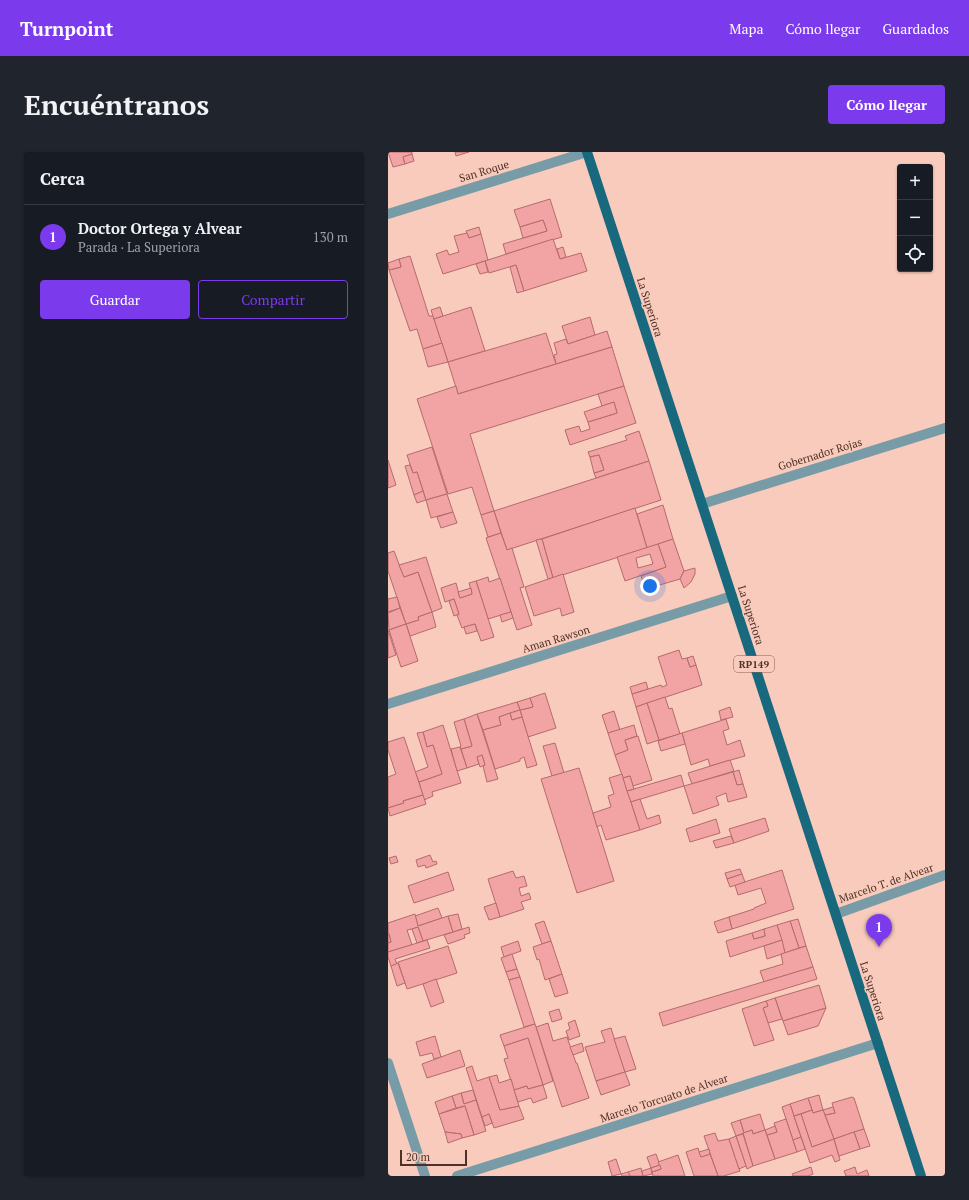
<!DOCTYPE html>
<html lang="es">
<head>
<meta charset="utf-8">
<style>
  body { margin:0; font-family:"PT Serif",serif; background:#20242c; color:#f1f3f6 }
  .controls { position:absolute; right:12px; top:12px; display:grid; overflow:hidden; border-radius:4px; box-shadow:0 1px 3px #0004 }
  .controls button { width:36px; height:36px; display:grid; place-items:center; padding:0; border:0; border-bottom:1px solid #363941; background:#171b24; color:#f1f3f6; font:20px sans-serif }
  .scale { position:absolute; left:12px; bottom:10px; width:67px; box-sizing:border-box; padding-left:4px; border:2px solid #4e3026; border-top:0; font-size:11px; line-height:14px; white-space:nowrap; color:#4e3026; -webkit-text-stroke:3px #f9cbbc; paint-order:stroke }
  .you { position:absolute; left:262px; top:434px; width:14px; height:14px; margin:-10px; border:3px solid #fff; border-radius:50%; background:#1a73e8; box-shadow:0 0 0 6px #1a73e833 }
  .badge { display:grid; place-items:center; width:26px; height:26px; border-radius:50%; background:#7c3aed; color:#fff; font-size:13px; font-weight:700 }
  .pin { position:absolute; translate:-50% -33px; filter:drop-shadow(0 1px 2px #0008) }
  .pin::after { content:''; position:absolute; top:21px; width:14px; height:12px; background:inherit; clip-path:polygon(0 0,100% 0,50% 100%) }
  .list { margin:0; padding:0; list-style:none }
  h2 { display:flex; justify-content:space-between; align-items:center; height:52px; margin:0; padding:0 16px; font-size:17px }
  h2 small { font-size:13px; font-weight:400; color:#9ea1a6 }
  .list li { display:grid; grid-template-columns:26px 1fr auto; gap:12px; align-items:center; box-sizing:border-box; height:64px; padding:0 16px; border-top:1px solid #363941 }
  .list b { display:block; font-size:15px; white-space:nowrap }
  .list p { margin:0; font-size:13px; white-space:nowrap; color:#9ea1a6 }
  .list em { font-size:13px; font-style:normal; color:#9ea1a6 }
  .actions { display:flex; gap:8px; padding:12px 16px }
  .actions a { flex:1; padding:9px 0; border:1px solid #7c3aed; border-radius:4px; text-align:center; font-size:14px; color:#7c3aed }
  .actions .main { background:#7c3aed; color:#fff }
  .icon { flex:none; width:22px; height:22px; fill:none; stroke:currentColor; stroke-width:2; stroke-linecap:round; stroke-linejoin:round }
  .map { position:relative; flex:none; width:557px; height:1024px; overflow:hidden; border-radius:4px }
  header { display:flex; align-items:center; gap:24px; box-sizing:border-box; height:56px; padding:0 20px; background:#7c3aed; color:#fff }
  header strong { font-size:19px }
  nav { display:flex; gap:22px; margin-inline-start:auto; font-size:14px }
  .intro { display:flex; align-items:center; justify-content:space-between; box-sizing:border-box; height:96px; padding:0 24px }
  h1 { margin:0; font-size:28px }
  .button { padding:10px 18px; border-radius:4px; background:#7c3aed; color:#fff; font-size:14px; font-weight:700 }
  main { display:flex; gap:24px; padding:0 24px }
  aside { flex:1; background:#171b24; border-radius:4px; box-shadow:0 1px 3px #0004 }
  .map>svg:first-child { display:block }
  .building { fill:#f2a3a3; stroke:#b56b6c; fill-rule:evenodd }
  .lines { fill:none; stroke-linecap:round; stroke-linejoin:round }
  .minor { stroke:#789ca7; stroke-width:10 }
  .tertiary { stroke:#789ca7; stroke-width:10 }
  .primary { stroke:#18697d; stroke-width:10 }
  .labels { text-anchor:middle; dominant-baseline:central; stroke-width:3; stroke-linejoin:round; paint-order:stroke }
  .shield { fill:#f9cbbc; stroke:#815e53; stroke-width:1 }
  .shield-label { font-size:10px; font-weight:bold; fill:#4e3026 }
  .street-label { font-size:11px; fill:#4e3026; stroke:#f9cbbc }
</style>
</head>
<body>
<header>
<strong>Turnpoint</strong>
<nav><a>Mapa</a><a>Cómo llegar</a><a>Guardados</a></nav>
</header>
<div class="intro"><h1>Encuéntranos</h1><a class="button">Cómo llegar</a></div>
<main>
<aside>
<h2>Cerca<small></small></h2>
<ul class="list">
<li><span class="badge">1</span><div><b>Doctor Ortega y Alvear</b><p>Parada · La Superiora</p></div><em>130 m</em></li>
</ul>
<div class="actions"><a class="main">Guardar</a><a>Compartir</a></div>
</aside>
<div class="map">
<svg width="557" height="1024" viewBox="0 0 557 1024">
  <rect width="100%" height="100%" fill="#f9cbbc"/>
  <g class="building">
    <path d="M 0,0 L 24,0 L 24,2 L 15,5 L 17,12 L 5,15 Z"/>
    <path d="M 67,0 L 81,0 L 68,4 Z"/>
    <path d="M 24,2 L 26,9 L 17,12 L 15,5 Z"/>
    <path d="M 162,47 L 174,85 L 118,102 L 115,92 L 159,79 L 155,68 L 132,75 L 126,58 Z"/>
    <path d="M 155,68 L 159,79 L 135,86 L 132,75 Z"/>
    <path d="M 91,75 L 93,82 L 81,86 L 78,79 Z"/>
    <path d="M 79,81 L 81,86 L 93,82 L 100,108 L 55,122 L 48,102 L 59,98 L 61,103 L 71,100 L 66,84 Z"/>
    <path d="M 165,87 L 172,107 L 193,101 L 199,119 L 136,139 L 128,113 L 101,121 L 97,109 Z"/>
    <path d="M 175,95 L 178,105 L 172,107 L 169,97 Z"/>
    <path d="M 22,104 L 41,164 L 45,164 L 54,191 L 35,197 L 29,177 L 22,179 L 1,118 L 13,115 L 11,107 Z"/>
    <path d="M 11,107 L 13,115 L 1,118 L 0,111 Z"/>
    <path d="M 97,109 L 100,120 L 92,122 L 88,112 Z"/>
    <path d="M 128,113 L 136,139 L 129,141 L 122,115 Z"/>
    <path d="M 52,155 L 55,164 L 46,167 L 43,158 Z"/>
    <path d="M 83,155 L 97,199 L 60,210 L 46,167 Z"/>
    <path d="M 202,165 L 207,183 L 180,192 L 174,174 Z"/>
    <path d="M 219,179 L 224,195 L 168,212 L 166,203 L 169,202 L 166,191 L 178,187 L 180,192 Z"/>
    <path d="M 158,181 L 168,212 L 70,242 L 60,210 Z"/>
    <path d="M 54,191 L 60,210 L 40,215 L 35,197 Z"/>
    <path d="M 224,195 L 236,234 L 82,282 L 106,359 L 93,363 L 84,335 L 60,342 L 29,247 L 68,234 L 70,242 Z"/>
    <path d="M 236,234 L 248,271 L 182,293 L 177,278 L 191,274 L 193,280 L 202,277 L 200,270 L 229,261 L 226,250 L 214,254 L 210,242 Z"/>
    <path d="M 226,250 L 229,261 L 200,270 L 196,260 Z"/>
    <path d="M 251,279 L 261,309 L 208,326 L 206,321 L 216,318 L 211,303 L 202,305 L 200,300 L 239,288 L 237,284 Z"/>
    <path d="M 44,295 L 59,342 L 38,348 L 29,320 L 25,321 L 19,303 Z"/>
    <path d="M 211,303 L 216,318 L 206,321 L 202,305 Z"/>
    <path d="M 0,308 L 8,333 L 0,336 Z"/>
    <path d="M 261,309 L 273,348 L 119,398 L 106,359 Z"/>
    <path d="M 22,313 L 25,321 L 29,320 L 35,339 L 26,343 L 17,314 Z"/>
    <path d="M 35,339 L 38,348 L 29,351 L 26,343 Z"/>
    <path d="M 59,342 L 65,360 L 43,366 L 38,348 Z"/>
    <path d="M 275,353 L 285,387 L 259,396 L 249,362 Z"/>
    <path d="M 247,356 L 259,396 L 165,426 L 154,387 Z"/>
    <path d="M 106,359 L 113,381 L 100,385 L 93,363 Z"/>
    <path d="M 65,360 L 69,371 L 53,376 L 49,365 Z"/>
    <path d="M 113,381 L 119,398 L 124,396 L 136,435 L 132,436 L 144,473 L 129,478 L 98,386 Z"/>
    <path d="M 154,387 L 165,426 L 160,427 L 148,388 Z"/>
    <path d="M 285,387 L 296,419 L 292,427 L 258,437 L 253,424 L 278,415 L 270,392 Z"/>
    <path d="M 270,392 L 278,415 L 237,429 L 229,405 ZM 262,402 L 265,412 L 250,416 L 248,406 Z"/>
    <path d="M 6,399 L 16,425 L 30,420 L 44,460 L 30,465 L 31,468 L 18,472 L 0,419 L 0,401 Z"/>
    <path d="M 38,405 L 54,456 L 44,460 L 30,420 L 16,425 L 11,413 Z"/>
    <path d="M 307,416 L 307,422 L 303,430 L 296,436 L 292,427 L 296,419 Z"/>
    <path d="M 175,422 L 186,460 L 174,464 L 172,456 L 146,464 L 137,435 Z"/>
    <path d="M 100,425 L 101,430 L 112,426 L 123,460 L 100,467 L 88,429 Z"/>
    <path d="M 88,429 L 106,485 L 93,489 L 87,472 L 74,476 L 69,463 L 71,462 L 66,447 L 57,450 L 53,436 L 68,431 L 72,446 L 84,442 L 81,431 Z"/>
    <path d="M 83,436 L 84,442 L 72,446 L 70,440 Z"/>
    <path d="M 9,445 L 12,456 L 0,460 L 0,447 Z"/>
    <path d="M 66,447 L 71,462 L 66,464 L 61,449 Z"/>
    <path d="M 12,456 L 18,472 L 1,478 L 0,461 Z"/>
    <path d="M 44,460 L 48,475 L 22,484 L 18,472 L 31,468 L 30,465 Z"/>
    <path d="M 123,460 L 125,466 L 114,470 L 112,463 Z"/>
    <path d="M 18,472 L 30,509 L 13,515 L 1,478 Z"/>
    <path d="M 87,472 L 89,479 L 78,482 L 76,475 Z"/>
    <path d="M 0,478 L 8,503 L 0,506 Z"/>
    <path d="M 291,498 L 294,507 L 299,506 L 302,515 L 308,513 L 314,533 L 248,555 L 244,542 L 273,533 L 274,535 L 279,533 L 270,505 Z"/>
    <path d="M 305,504 L 308,513 L 302,515 L 299,506 Z"/>
    <path d="M 258,530 L 260,537 L 244,542 L 242,535 Z"/>
    <path d="M 157,541 L 168,576 L 140,585 L 132,558 L 145,555 L 142,546 Z"/>
    <path d="M 277,545 L 281,557 L 284,556 L 292,582 L 271,588 L 259,551 Z"/>
    <path d="M 142,546 L 145,555 L 132,558 L 129,550 Z"/>
    <path d="M 129,550 L 132,558 L 111,565 L 113,573 L 95,578 L 89,562 Z"/>
    <path d="M 259,551 L 271,588 L 259,592 L 248,555 Z"/>
    <path d="M 342,555 L 345,565 L 333,568 L 331,559 Z"/>
    <path d="M 132,558 L 134,565 L 124,568 L 122,561 Z"/>
    <path d="M 226,559 L 232,578 L 220,581 L 214,563 Z"/>
    <path d="M 122,561 L 124,568 L 134,565 L 149,613 L 139,616 L 136,605 L 132,607 L 132,609 L 107,617 L 95,578 L 113,573 L 111,565 Z"/>
    <path d="M 89,562 L 110,627 L 99,630 L 95,614 L 97,613 L 94,603 L 89,605 L 91,612 L 79,616 L 73,597 L 84,594 L 76,567 Z"/>
    <path d="M 76,567 L 84,594 L 73,597 L 72,595 L 73,594 L 66,570 Z"/>
    <path d="M 338,567 L 341,577 L 335,579 L 339,593 L 352,588 L 357,604 L 322,614 L 320,607 L 303,613 L 294,581 Z"/>
    <path d="M 55,573 L 73,631 L 44,640 L 45,644 L 36,648 L 31,630 L 54,622 L 45,593 L 39,595 L 35,580 Z"/>
    <path d="M 246,573 L 249,584 L 237,588 L 240,598 L 227,603 L 220,581 Z"/>
    <path d="M 35,580 L 39,595 L 45,593 L 54,622 L 31,630 L 27,620 L 40,615 L 29,581 Z"/>
    <path d="M 294,581 L 297,592 L 273,599 L 270,589 Z"/>
    <path d="M 250,584 L 264,628 L 245,634 L 242,624 L 235,626 L 227,603 L 240,598 L 237,588 Z"/>
    <path d="M 16,585 L 35,643 L 15,649 L 16,651 L 0,656 L 0,625 L 8,622 L 0,598 L 0,590 Z"/>
    <path d="M 167,591 L 176,621 L 164,624 L 155,594 Z"/>
    <path d="M 72,595 L 79,616 L 69,619 L 63,597 Z"/>
    <path d="M 94,603 L 97,613 L 92,615 L 89,605 Z"/>
    <path d="M 342,608 L 346,619 L 304,632 L 300,621 Z"/>
    <path d="M 191,616 L 226,729 L 189,741 L 153,627 Z"/>
    <path d="M 351,618 L 355,632 L 349,633 L 345,620 Z"/>
    <path d="M 345,620 L 349,633 L 355,632 L 359,645 L 340,650 L 338,641 L 328,645 L 331,653 L 305,662 L 296,634 Z"/>
    <path d="M 234,622 L 252,678 L 218,688 L 213,673 L 209,675 L 205,661 L 223,655 L 220,644 L 226,642 L 221,626 Z"/>
    <path d="M 293,623 L 296,634 L 243,650 L 239,639 Z"/>
    <path d="M 242,624 L 246,637 L 239,639 L 235,626 Z"/>
    <path d="M 35,643 L 38,652 L 2,664 L 0,656 L 16,651 L 15,649 Z"/>
    <path d="M 252,647 L 259,667 L 271,663 L 273,671 L 252,678 L 243,650 Z"/>
    <path d="M 377,666 L 381,679 L 346,691 L 341,677 Z"/>
    <path d="M 328,667 L 332,681 L 302,690 L 298,677 Z"/>
    <path d="M 343,684 L 346,691 L 328,696 L 325,689 Z"/>
    <path d="M 42,703 L 45,710 L 48,709 L 49,712 L 38,716 L 37,713 L 30,715 L 28,708 Z"/>
    <path d="M 8,704 L 10,710 L 3,712 L 1,706 Z"/>
    <path d="M 352,717 L 354,722 L 339,727 L 337,721 Z"/>
    <path d="M 394,718 L 406,757 L 344,777 L 341,765 L 366,757 L 366,756 L 378,751 L 373,736 L 350,743 L 347,733 Z"/>
    <path d="M 125,719 L 128,726 L 136,724 L 139,734 L 131,736 L 133,744 L 141,741 L 143,747 L 133,750 L 136,757 L 112,765 L 100,727 Z"/>
    <path d="M 60,720 L 66,738 L 26,751 L 20,734 Z"/>
    <path d="M 354,722 L 357,730 L 342,735 L 339,727 Z"/>
    <path d="M 108,751 L 112,765 L 101,768 L 96,755 Z"/>
    <path d="M 50,756 L 54,766 L 30,774 L 27,764 Z"/>
    <path d="M 27,762 L 30,774 L 60,764 L 65,780 L 35,789 L 30,775 L 24,777 L 19,778 L 24,793 L 0,800 L 0,791 L 3,790 L 1,782 L 0,782 L 0,771 Z"/>
    <path d="M 70,762 L 74,777 L 65,780 L 60,764 Z"/>
    <path d="M 341,765 L 344,777 L 330,781 L 326,770 Z"/>
    <path d="M 410,767 L 418,794 L 411,796 L 402,769 Z"/>
    <path d="M 156,769 L 163,789 L 154,792 L 147,772 Z"/>
    <path d="M 402,769 L 411,796 L 397,801 L 389,773 Z"/>
    <path d="M 389,773 L 394,788 L 342,805 L 338,789 L 364,781 L 366,787 L 377,784 L 376,777 Z"/>
    <path d="M 30,775 L 35,789 L 29,791 L 24,777 Z"/>
    <path d="M 81,775 L 82,781 L 76,783 L 77,786 L 60,792 L 56,783 Z"/>
    <path d="M 376,777 L 377,784 L 366,787 L 364,781 Z"/>
    <path d="M 0,782 L 1,782 L 3,790 L 0,791 Z"/>
    <path d="M 39,788 L 42,796 L 7,807 L 9,812 L 3,814 L 0,805 L 0,800 Z"/>
    <path d="M 394,788 L 397,801 L 379,807 L 376,794 Z"/>
    <path d="M 130,789 L 133,799 L 116,805 L 113,795 Z"/>
    <path d="M 163,789 L 174,822 L 157,828 L 151,807 L 149,808 L 145,795 Z"/>
    <path d="M 60,794 L 69,821 L 19,837 L 10,810 Z"/>
    <path d="M 418,794 L 425,815 L 376,830 L 372,819 L 395,812 L 393,802 Z"/>
    <path d="M 124,802 L 129,817 L 118,820 L 113,806 Z"/>
    <path d="M 10,811 L 17,831 L 9,834 L 3,814 Z"/>
    <path d="M 425,815 L 429,827 L 275,874 L 271,861 Z"/>
    <path d="M 129,817 L 132,825 L 121,828 L 118,820 Z"/>
    <path d="M 174,822 L 180,841 L 167,845 L 161,827 Z"/>
    <path d="M 132,825 L 147,872 L 136,875 L 121,828 Z"/>
    <path d="M 48,827 L 56,850 L 43,855 L 35,832 Z"/>
    <path d="M 431,833 L 438,856 L 395,869 L 387,846 Z"/>
    <path d="M 387,846 L 394,867 L 380,871 L 375,856 L 380,854 L 378,849 Z"/>
    <path d="M 378,849 L 380,854 L 375,856 L 386,888 L 366,894 L 354,857 Z"/>
    <path d="M 438,856 L 430,874 L 400,883 L 395,869 Z"/>
    <path d="M 171,857 L 174,867 L 164,870 L 161,860 Z"/>
    <path d="M 187,868 L 192,884 L 181,888 L 178,879 L 182,877 L 180,871 Z"/>
    <path d="M 160,871 L 165,889 L 179,885 L 188,911 L 189,911 L 201,946 L 174,955 L 148,875 Z"/>
    <path d="M 147,872 L 165,929 L 155,933 L 140,886 L 116,894 L 112,883 Z"/>
    <path d="M 223,876 L 237,920 L 208,929 L 197,895 L 217,890 L 213,879 Z"/>
    <path d="M 47,884 L 53,905 L 46,907 L 44,901 L 32,904 L 28,890 Z"/>
    <path d="M 237,884 L 248,917 L 237,920 L 226,887 Z"/>
    <path d="M 140,886 L 155,933 L 140,937 L 139,934 L 126,938 L 116,907 L 120,906 L 116,894 Z"/>
    <path d="M 194,891 L 196,899 L 185,903 L 182,895 Z"/>
    <path d="M 72,898 L 77,914 L 39,926 L 34,912 Z"/>
    <path d="M 84,914 L 89,929 L 101,925 L 112,958 L 131,954 L 136,967 L 106,976 L 101,962 L 94,965 L 78,916 Z"/>
    <path d="M 237,920 L 242,933 L 213,943 L 208,929 Z"/>
    <path d="M 109,923 L 111,931 L 123,927 L 131,954 L 112,958 L 101,925 Z"/>
    <path d="M 155,933 L 159,946 L 145,951 L 143,946 L 130,950 L 126,938 L 139,934 L 140,937 Z"/>
    <path d="M 85,938 L 88,948 L 76,952 L 73,941 Z"/>
    <path d="M 73,941 L 76,952 L 88,948 L 98,979 L 86,983 L 77,954 L 68,956 L 64,944 Z"/>
    <path d="M 431,943 L 435,958 L 425,961 L 420,946 Z"/>
    <path d="M 64,944 L 68,956 L 51,962 L 47,950 Z"/>
    <path d="M 464,945 L 466,946 L 476,977 L 446,987 L 437,963 L 447,961 L 444,951 Z"/>
    <path d="M 420,946 L 424,958 L 406,964 L 402,952 Z"/>
    <path d="M 402,952 L 413,985 L 405,988 L 394,955 Z"/>
    <path d="M 77,954 L 86,983 L 74,986 L 73,982 L 57,980 L 51,962 Z"/>
    <path d="M 445,955 L 447,961 L 437,963 L 435,958 Z"/>
    <path d="M 424,958 L 425,961 L 435,958 L 446,987 L 424,995 L 413,962 Z"/>
    <path d="M 101,962 L 104,971 L 97,974 L 94,965 Z"/>
    <path d="M 372,962 L 377,978 L 365,982 L 364,978 L 356,981 L 352,968 Z"/>
    <path d="M 413,962 L 424,995 L 446,987 L 452,1008 L 447,1010 L 444,1003 L 422,1011 L 406,964 Z"/>
    <path d="M 398,967 L 409,1000 L 387,1007 L 379,983 L 389,980 L 386,971 Z"/>
    <path d="M 352,968 L 356,981 L 348,984 L 343,971 Z"/>
    <path d="M 387,974 L 389,980 L 379,983 L 377,978 Z"/>
    <path d="M 476,977 L 482,994 L 472,997 L 466,980 Z"/>
    <path d="M 364,978 L 365,982 L 377,978 L 387,1007 L 365,1014 L 355,981 Z"/>
    <path d="M 57,980 L 73,982 L 74,986 L 60,991 Z"/>
    <path d="M 466,980 L 472,997 L 451,1004 L 446,987 Z"/>
    <path d="M 327,981 L 330,989 L 341,987 L 352,1019 L 336,1024 L 330,1024 L 316,984 Z"/>
    <path d="M 355,982 L 365,1014 L 359,1017 L 348,984 Z"/>
    <path d="M 348,984 L 358,1014 L 351,1017 L 341,987 Z"/>
    <path d="M 413,985 L 417,997 L 409,1000 L 405,988 Z"/>
    <path d="M 310,996 L 313,1005 L 322,1002 L 330,1024 L 306,1024 L 298,1000 Z"/>
    <path d="M 321,997 L 322,1002 L 313,1005 L 311,1000 Z"/>
    <path d="M 268,1002 L 272,1013 L 263,1016 L 259,1005 Z"/>
    <path d="M 290,1003 L 297,1024 L 265,1024 L 264,1020 L 273,1017 L 270,1010 Z"/>
    <path d="M 228,1007 L 233,1022 L 224,1024 L 220,1010 Z"/>
    <path d="M 272,1013 L 273,1017 L 264,1020 L 263,1016 Z"/>
    <path d="M 423,1015 L 425,1022 L 420,1024 L 405,1024 L 404,1022 Z"/>
    <path d="M 467,1015 L 469,1022 L 479,1018 L 481,1024 L 458,1024 L 456,1019 Z"/>
    <path d="M 253,1016 L 255,1024 L 242,1024 L 240,1020 Z"/>
    <path d="M 263,1016 L 264,1022 L 255,1024 L 254,1019 Z"/>
    <path d="M 240,1020 L 242,1024 L 234,1024 L 233,1022 Z"/>
  </g>
  <g class="lines">
    <g class="minor">
      <path d="M 0,62 L 199,0"/>
      <path d="M 314,352 L 557,276"/>
      <path d="M 0,552 L 344,444"/>
      <path d="M 448,762 L 557,723"/>
      <path d="M 0,911 L 37,1024"/>
    </g>
    <path class="tertiary" d="M 69,1024 L 490,891"/>
    <path class="primary" d="M 199,0 L 533,1024"/>
  </g>
  <g class="labels">
    <rect class="shield" x="346" y="504" width="40" height="16" rx="3"/>
    <g class="shield-label">
      <text x="366" y="512">RP149</text>
    </g>
    <g class="street-label">
      <text transform="translate(96 19) rotate(-17)">San Roque</text>
      <text transform="translate(262 155) rotate(72)">La Superiora</text>
      <text transform="translate(432 302) rotate(-17)">Gobernador Rojas</text>
      <text transform="translate(363 463) rotate(72)">La Superiora</text>
      <text transform="translate(168 487) rotate(-17)">Aman Rawson</text>
      <text transform="translate(498 731) rotate(-19)">Marcelo T. de Alvear</text>
      <text transform="translate(485 839) rotate(72)">La Superiora</text>
      <text transform="translate(276 946) rotate(-18)">Marcelo Torcuato de Alvear</text>
    </g>
  </g>
</svg>
<div class="controls">
<button>+</button>
<button>−</button>
<button><svg class="icon" aria-label="locate" viewBox="0 0 24 24"><circle cx="12" cy="12" r="6"/><path d="M12 2v4M12 18v4M2 12h4M18 12h4"/></svg></button>
</div>
<div class="scale">20 m</div>
<div class="you"></div>
<div class="pin badge" style="left:491px;top:795px">1</div>
</div>
</main>
</body>
</html>
